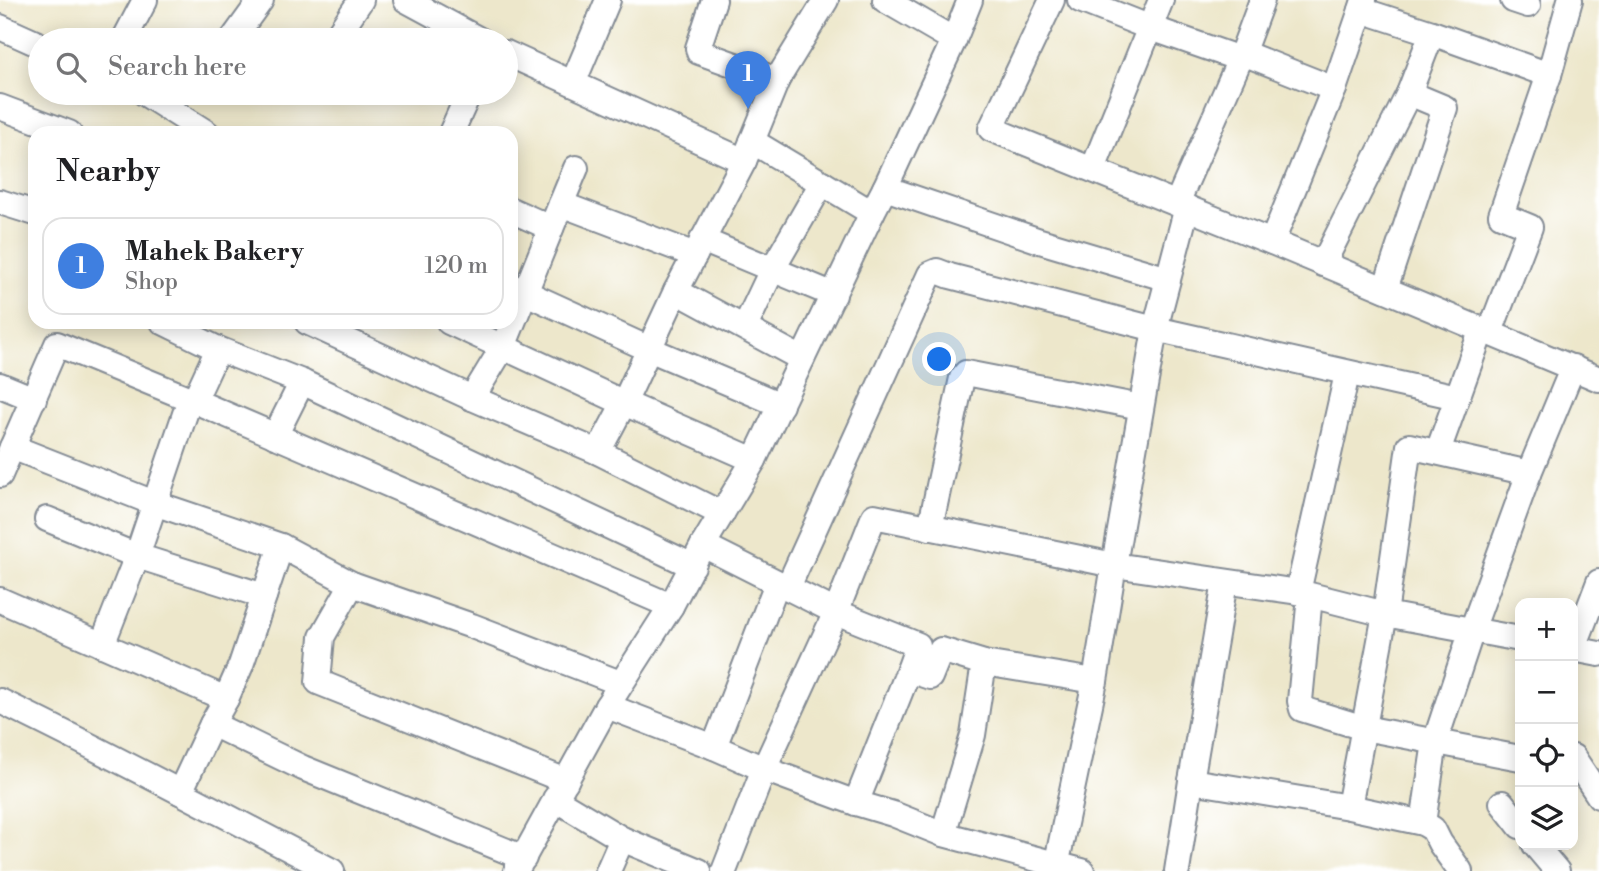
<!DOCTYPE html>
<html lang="en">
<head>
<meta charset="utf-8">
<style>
  body { margin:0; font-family:"Libre Bodoni",serif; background:#f2f2f2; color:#202124 }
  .controls { position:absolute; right:21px; bottom:21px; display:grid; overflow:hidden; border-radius:14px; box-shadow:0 4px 18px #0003 }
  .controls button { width:63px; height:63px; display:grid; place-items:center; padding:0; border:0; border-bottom:2px solid #e0e0e0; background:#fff; color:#202124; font:35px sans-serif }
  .you { position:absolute; left:940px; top:360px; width:24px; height:24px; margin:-18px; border:5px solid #fff; border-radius:50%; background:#1a73e8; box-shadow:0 0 0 10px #1a73e833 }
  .badge { display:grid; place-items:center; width:46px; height:46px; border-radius:50%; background:#111827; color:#fff; font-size:23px; font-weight:700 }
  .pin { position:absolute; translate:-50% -58px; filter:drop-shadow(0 2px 4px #0008) }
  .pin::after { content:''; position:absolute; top:37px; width:24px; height:21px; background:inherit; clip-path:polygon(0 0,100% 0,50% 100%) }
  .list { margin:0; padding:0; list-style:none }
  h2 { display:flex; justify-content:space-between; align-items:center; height:91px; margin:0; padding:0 28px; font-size:30px }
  h2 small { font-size:23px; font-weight:400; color:#757577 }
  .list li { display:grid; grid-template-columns:46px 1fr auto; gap:21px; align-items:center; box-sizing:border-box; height:98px; margin:0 14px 14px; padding:0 14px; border:2px solid #e0e0e0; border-radius:21px }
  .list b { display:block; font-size:26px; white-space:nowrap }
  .list p { margin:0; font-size:23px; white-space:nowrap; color:#757577 }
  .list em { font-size:23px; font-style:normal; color:#757577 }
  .icon { flex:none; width:38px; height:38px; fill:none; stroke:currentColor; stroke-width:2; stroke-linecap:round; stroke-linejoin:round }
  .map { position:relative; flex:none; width:1599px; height:871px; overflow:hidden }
  .search { position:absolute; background:#fff; box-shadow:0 4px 18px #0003; left:28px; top:28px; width:490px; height:77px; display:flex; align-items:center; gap:18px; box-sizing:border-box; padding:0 24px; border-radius:38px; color:#757577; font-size:26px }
  .panel { position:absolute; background:#fff; box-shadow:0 4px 18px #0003; left:28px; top:126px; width:490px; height:203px; border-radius:21px }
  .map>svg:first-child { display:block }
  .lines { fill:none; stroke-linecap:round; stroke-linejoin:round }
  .minor-casing { stroke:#848b94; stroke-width:28 }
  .minor { stroke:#fff; stroke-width:24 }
</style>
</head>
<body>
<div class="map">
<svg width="1599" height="871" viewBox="0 0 1599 871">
  <rect width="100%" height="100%" fill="#fff"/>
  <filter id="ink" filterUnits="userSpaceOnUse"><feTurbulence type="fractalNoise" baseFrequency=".0143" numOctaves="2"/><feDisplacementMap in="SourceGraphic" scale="14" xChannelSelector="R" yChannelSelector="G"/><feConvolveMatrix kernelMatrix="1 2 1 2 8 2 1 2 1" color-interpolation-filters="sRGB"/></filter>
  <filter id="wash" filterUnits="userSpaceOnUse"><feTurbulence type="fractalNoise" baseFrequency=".00686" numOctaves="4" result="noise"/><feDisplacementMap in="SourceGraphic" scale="28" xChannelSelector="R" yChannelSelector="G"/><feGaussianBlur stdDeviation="1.57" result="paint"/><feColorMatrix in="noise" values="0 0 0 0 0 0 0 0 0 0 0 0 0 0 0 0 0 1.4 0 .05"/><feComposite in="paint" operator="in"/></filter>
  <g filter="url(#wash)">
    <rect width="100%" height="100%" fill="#ede7cb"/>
  </g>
  <g filter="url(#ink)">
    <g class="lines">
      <g class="minor-casing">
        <g id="minor">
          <path d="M 406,0 L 480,40"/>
          <path d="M 714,0 L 698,48 L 699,52 L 777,80"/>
          <path d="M 885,0 L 954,40"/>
          <path d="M 1052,0 L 991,129 L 1272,242 L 1599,379"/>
          <path d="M 1080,0 L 1151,28 L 1240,59"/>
          <path d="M 1364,0 L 1361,10 L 1432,33 L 1549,75"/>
          <path d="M 1513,0 L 1528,5"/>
          <path d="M 0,27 L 40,45"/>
          <path d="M 124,40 L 145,0"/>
          <path d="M 232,40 L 261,0"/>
          <path d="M 334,40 L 361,0"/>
          <path d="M 506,53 L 744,161"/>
          <path d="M 1243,53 L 1334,89"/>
          <path d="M 573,83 L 608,0"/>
          <path d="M 144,93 L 207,133"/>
          <path d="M 0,107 L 69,133"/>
          <path d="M 451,133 L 469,93"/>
          <path d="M 752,141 L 872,213"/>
          <path d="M 1093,169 L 1161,0"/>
          <path d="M 885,188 L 1040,241 L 1168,279"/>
          <path d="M 0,202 L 35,213"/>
          <path d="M 1177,203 L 1240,59 L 1262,0"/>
          <path d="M 561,204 L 576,168"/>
          <path d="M 511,210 L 551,228"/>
          <path d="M 702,240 L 834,295"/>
          <path d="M 1272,242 L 1334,89 L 1361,10"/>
          <path d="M 1323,264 L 1409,93 L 1432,33"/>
          <path d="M 513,287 L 649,349 L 781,405"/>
          <path d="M 1385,289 L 1445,108 L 1409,93"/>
          <path d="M 676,291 L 802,359"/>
          <path d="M 163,322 L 218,349 L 302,382 L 275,436"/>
          <path d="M 307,322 L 472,398 L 598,452 L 722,514"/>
          <path d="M 449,322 L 624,403 L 754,460"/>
          <path d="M 745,327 L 772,270 L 822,183"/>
          <path d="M 1490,332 L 1530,227 L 1501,215 L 1549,75 L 1570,0"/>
          <path d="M 302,382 L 693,566"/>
          <path d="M 0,385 L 34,399"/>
          <path d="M 1457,397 L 1155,329 L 1114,565 L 1298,592 L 1385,614 L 1520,639"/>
          <path d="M 472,398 L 503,347 L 561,204 L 695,255"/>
          <path d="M 194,401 L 218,349"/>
          <path d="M 12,447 L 154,503 L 281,546"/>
          <path d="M 1438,451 L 1482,329"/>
          <path d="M 598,452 L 624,403 L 676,291 L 744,161 L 777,80 L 826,0"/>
          <path d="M 0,475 L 57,344 L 190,399 L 671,606"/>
          <path d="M 47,519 L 137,556 L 264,596"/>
          <path d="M 930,528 L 962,378 L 966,373 L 1141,407"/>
          <path d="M 703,545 L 836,612 L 918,645 L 909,670"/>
          <path d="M 352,584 L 322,637 L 318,682 L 566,781"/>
          <path d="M 788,587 L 930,274 L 937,271 L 950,276 L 1155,329 L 1187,207"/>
          <path d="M 1298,592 L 1347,374"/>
          <path d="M 1310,596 L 1300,701 L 1302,709 L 1364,728 L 1520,758"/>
          <path d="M 0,600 L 226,699 L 212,724 L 303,768 L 524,858"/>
          <path d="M 102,645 L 137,556 L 190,399"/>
          <path d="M 1573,649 L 1599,654"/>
          <path d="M 1573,650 L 1599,582"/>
          <path d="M 226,699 L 241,665 L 281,546 L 352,584 L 472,626 L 620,683"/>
          <path d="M 0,701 C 112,755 221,814 332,871"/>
          <path d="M 607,706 L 714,747 L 764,769 L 856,803 L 893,814 L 943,834 L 1082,871"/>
          <path d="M 714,747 L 777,583"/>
          <path d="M 1573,757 L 1599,796"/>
          <path d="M 1191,781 L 1225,582"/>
          <path d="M 180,792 L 212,724"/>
          <path d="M 555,799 L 622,839 L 699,871"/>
          <path d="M 856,803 L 909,670 L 930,677 L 941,650 L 984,663 L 1095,681"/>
          <path d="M 1502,803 L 1520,826"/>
          <path d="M 1349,807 L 1385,614 L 1409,446 L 1529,473"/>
          <path d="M 1423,823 L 1435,742 L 1472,630 L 1529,473 L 1573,367"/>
          <path d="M 943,834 L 973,735 L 984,663"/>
          <path d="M 1535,845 L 1557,871"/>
          <path d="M 516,871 L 607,706 L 671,606 L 703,545 L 754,460 L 872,213 L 885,188 L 954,40 L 970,0"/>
          <path d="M 608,871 L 622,839"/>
          <path d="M 724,871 L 764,769 L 836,612 L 874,516 L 1114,565 L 1095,681 L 1055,871"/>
          <path d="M 1177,871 L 1191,781 L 1349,807 L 1423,823 L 1433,829 L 1440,843 L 1460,871"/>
        </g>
      </g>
      <use href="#minor" class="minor"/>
    </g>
  </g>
</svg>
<div class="controls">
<button>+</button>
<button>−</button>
<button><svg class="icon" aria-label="locate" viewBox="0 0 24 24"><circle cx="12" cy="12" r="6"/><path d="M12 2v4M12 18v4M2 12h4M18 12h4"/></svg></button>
<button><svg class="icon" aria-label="layers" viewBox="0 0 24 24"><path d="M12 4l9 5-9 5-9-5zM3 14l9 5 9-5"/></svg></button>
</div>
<div class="you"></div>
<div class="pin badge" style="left:748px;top:109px;background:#3f7fe0">1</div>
<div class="search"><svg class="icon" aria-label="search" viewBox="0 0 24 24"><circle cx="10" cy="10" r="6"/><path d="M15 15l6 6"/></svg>Search here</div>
<section class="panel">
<h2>Nearby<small></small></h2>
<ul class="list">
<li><span class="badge" style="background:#3f7fe0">1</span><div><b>Mahek Bakery</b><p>Shop</p></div><em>120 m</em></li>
</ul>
</section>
</div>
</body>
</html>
